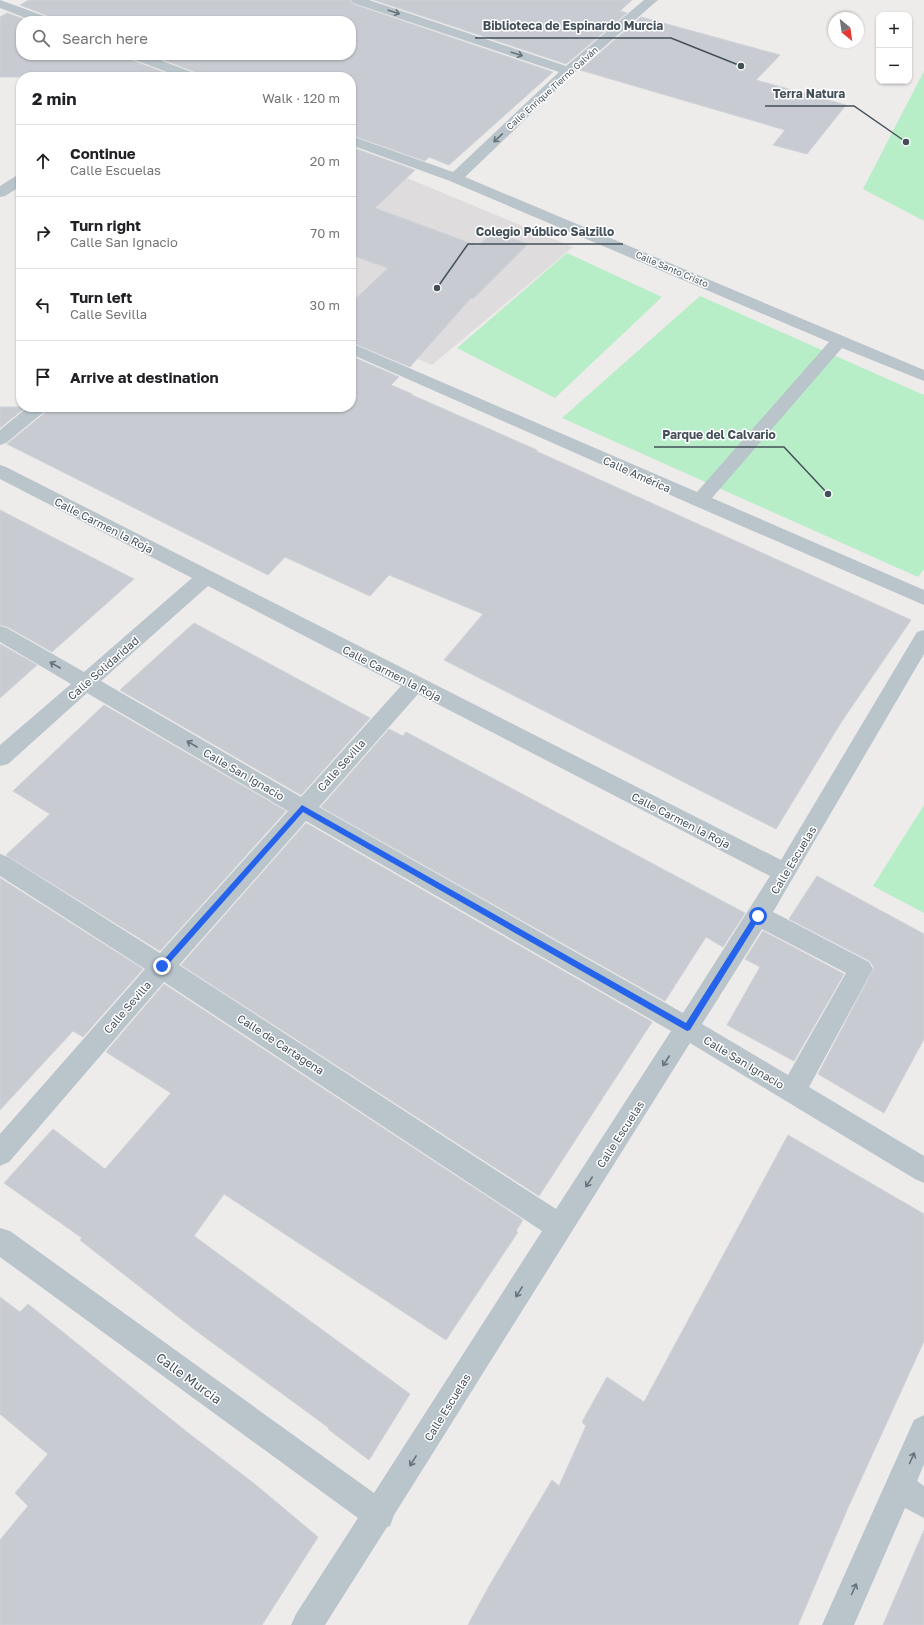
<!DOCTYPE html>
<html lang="en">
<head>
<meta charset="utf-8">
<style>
  body { margin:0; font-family:"Golos Text",sans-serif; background:#f6f6f6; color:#202124 }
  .controls { position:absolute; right:12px; top:12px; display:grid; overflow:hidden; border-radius:8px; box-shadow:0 1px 3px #0004 }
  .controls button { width:36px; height:36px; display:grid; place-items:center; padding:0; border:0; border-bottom:1px solid #e0e0e0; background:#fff; color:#202124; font:20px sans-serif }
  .compass { position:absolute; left:828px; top:12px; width:36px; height:36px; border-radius:50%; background:#fff; box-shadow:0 1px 3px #0004; rotate:151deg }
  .stop { position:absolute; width:12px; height:12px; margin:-9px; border:3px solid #2563eb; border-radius:50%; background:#fff }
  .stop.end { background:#2563eb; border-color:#fff; box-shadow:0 1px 4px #0008 }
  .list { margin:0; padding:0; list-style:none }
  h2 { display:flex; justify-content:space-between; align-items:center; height:52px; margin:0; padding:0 16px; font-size:17px }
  h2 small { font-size:13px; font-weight:400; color:#757577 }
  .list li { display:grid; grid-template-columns:26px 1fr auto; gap:12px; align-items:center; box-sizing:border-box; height:72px; padding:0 16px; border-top:1px solid #e0e0e0 }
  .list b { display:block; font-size:15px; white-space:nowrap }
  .list p { margin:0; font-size:13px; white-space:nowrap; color:#757577 }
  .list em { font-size:13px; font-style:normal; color:#757577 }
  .icon { flex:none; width:22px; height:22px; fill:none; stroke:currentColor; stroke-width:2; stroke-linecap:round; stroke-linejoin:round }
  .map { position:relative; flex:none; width:924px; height:1625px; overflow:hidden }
  .search { position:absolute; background:#fff; box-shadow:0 1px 3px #0004; left:16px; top:16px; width:340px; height:44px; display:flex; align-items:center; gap:10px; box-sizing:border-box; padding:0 14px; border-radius:16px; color:#757577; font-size:15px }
  .panel { position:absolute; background:#fff; box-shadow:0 1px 3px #0004; left:16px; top:72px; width:340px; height:340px; border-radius:16px }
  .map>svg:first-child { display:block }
  .education { fill:#dfdcdd }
  .green { fill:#b7eec8 }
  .building { fill:#c8cbd1; stroke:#cfd2d7 }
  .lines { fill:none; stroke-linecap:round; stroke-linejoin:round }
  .minor { fill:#b9c4cb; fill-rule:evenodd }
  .oneway { stroke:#67737b }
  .route { fill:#2563eb }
  .labels { text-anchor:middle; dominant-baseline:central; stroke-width:3; stroke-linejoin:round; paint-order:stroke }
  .far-street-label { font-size:9px; fill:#445059; stroke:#fff }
  .street-label { font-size:11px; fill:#445059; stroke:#fff }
  .near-street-label { font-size:13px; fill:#445059; stroke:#fff }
  .leader { fill:none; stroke:#445059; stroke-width:1.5 }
  .callout-dot { fill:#445059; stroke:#fff; stroke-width:1.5 }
  .callout-label { font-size:12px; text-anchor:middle; font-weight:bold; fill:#445059; stroke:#fff; stroke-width:3; stroke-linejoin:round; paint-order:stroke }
</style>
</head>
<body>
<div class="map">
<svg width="924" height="1625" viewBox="0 0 924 1625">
  <rect width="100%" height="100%" fill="#eeebeb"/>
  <path class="education" d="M 361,159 L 573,247 L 432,365 L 351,330 L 351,168 Z"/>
  <g class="green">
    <path d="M 924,71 L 924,221 L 863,189 Z"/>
    <path d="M 567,253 L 662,297 L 555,398 L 457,348 Z"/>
    <path d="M 700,296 L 924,395 L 924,569 L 918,577 L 562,418 Z"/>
    <path d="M 924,805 L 924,913 L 873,886 Z"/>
  </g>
  <g class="building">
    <path d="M 29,0 L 350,0 L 353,4 L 553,72 L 449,165 L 429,157 L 425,161 L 351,135 L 351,77 L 200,77 L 198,73 L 151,55 L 351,55 L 351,21 L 52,21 L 51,17 L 20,5 Z"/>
    <path d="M 374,0 L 632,0 L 620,11 L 627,13 L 566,64 Z"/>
    <path d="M 7,13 L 29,21 L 21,21 L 21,55 L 127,55 L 129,59 L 176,77 L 0,77 L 0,17 Z"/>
    <path d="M 641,17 L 780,55 L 756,80 L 846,105 L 807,154 L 773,145 L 785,130 L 580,70 Z"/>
    <path d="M 351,147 L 415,170 L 375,208 L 478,246 L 493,232 L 528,244 L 473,299 L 471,298 L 410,367 L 351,342 L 351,303 L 388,268 L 351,255 Z"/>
    <path d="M 351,356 L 399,377 L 391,385 L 412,394 L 412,395 L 537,450 L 536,451 L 911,620 L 842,721 L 776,829 L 444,660 L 483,614 L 389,575 L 370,596 L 285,557 L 268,575 L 7,444 L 46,412 L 49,407 L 351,407 Z"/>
    <path d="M 0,407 L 26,407 L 0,428 Z"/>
    <path d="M 0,510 L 134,579 L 52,652 L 8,627 L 0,625 Z"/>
    <path d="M 194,623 L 370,718 L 301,795 L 120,690 Z"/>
    <path d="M 0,644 L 37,665 L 0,698 Z"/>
    <path d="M 104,705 L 286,811 L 160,951 L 6,855 L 50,814 L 13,791 Z"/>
    <path d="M 389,729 L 403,736 L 406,732 L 745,913 L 723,947 L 706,937 L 665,1001 L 321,807 Z"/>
    <path d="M 306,823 L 652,1022 L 539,1196 L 181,965 Z"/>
    <path d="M 817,876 L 924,934 L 924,1039 L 884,1113 L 818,1074 L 874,968 L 870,961 L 789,919 Z"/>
    <path d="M 0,878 L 143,969 L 83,1037 L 73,1031 L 0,1110 Z"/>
    <path d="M 763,931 L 844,974 L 794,1061 L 727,1025 L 760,967 L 745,959 Z"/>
    <path d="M 164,984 L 523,1220 L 516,1231 L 518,1232 L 446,1340 L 224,1194 L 194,1236 L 410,1394 L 369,1460 L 328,1429 L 329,1428 L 195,1330 L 80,1240 L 82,1238 L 4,1183 L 53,1129 L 105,1169 L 171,1093 L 106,1052 Z"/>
    <path d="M 788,1135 L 924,1214 L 924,1341 L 847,1510 L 798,1625 L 468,1625 L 489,1586 L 552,1480 L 559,1486 L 586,1426 L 582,1422 L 607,1377 L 644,1402 Z"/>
    <path d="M 0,1297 L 20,1312 L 28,1304 L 187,1432 L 256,1485 L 318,1537 L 262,1625 L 0,1625 L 0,1540 L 28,1506 L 15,1493 L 48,1454 L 0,1414 Z"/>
    <path d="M 924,1530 L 924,1625 L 883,1625 Z"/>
  </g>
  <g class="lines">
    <g class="minor">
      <path d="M 0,0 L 50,18 L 51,21 L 33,21 L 0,8 Z"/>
      <path d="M 351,0 L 369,0 L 566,66 L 644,0 L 658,0 L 573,74 L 465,177 L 924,370 L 924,381 L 842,348 L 712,498 L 924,590 L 924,605 L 693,505 L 351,354 L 351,343 L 697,492 L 829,342 L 450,181 L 351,145 L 351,136 L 453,172 L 559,72 L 353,3 Z"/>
      <path d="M 128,55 L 147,55 L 197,74 L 199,77 L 180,77 L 130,58 Z"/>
      <path d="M 21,175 L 21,186 L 5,196 L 0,197 L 0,186 L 16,176 Z"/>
      <path d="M 28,407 L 48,407 L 45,411 L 6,443 L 0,445 L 0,430 Z"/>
      <path d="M 0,465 L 6,467 L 781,860 L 917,632 L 924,630 L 924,654 L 773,912 L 869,962 L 873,969 L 869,976 L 809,1087 L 924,1156 L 924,1183 L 915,1179 L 690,1043 L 394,1515 L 390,1526 L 387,1527 L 325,1625 L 291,1625 L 296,1614 L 358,1518 L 0,1257 L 0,1228 L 10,1231 L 374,1493 L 542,1231 L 164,982 L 9,1162 L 0,1166 L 0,1134 L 145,969 L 0,876 L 0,854 L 8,857 L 160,953 L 288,811 L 87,693 L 8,764 L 0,766 L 0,745 L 71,684 L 0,642 L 0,626 L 7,628 L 84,672 L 192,578 L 0,479 ZM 208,586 L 401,686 L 301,797 L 101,681 ZM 418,694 L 770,876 L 683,1013 L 319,807 ZM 306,821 L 671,1031 L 556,1209 L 179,965 ZM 762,929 L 846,973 L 788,1075 L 702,1024 Z"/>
      <path d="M 924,1415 L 924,1464 L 917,1481 L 924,1486 L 924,1518 L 905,1508 L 854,1625 L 822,1625 L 914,1420 Z"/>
    </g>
  </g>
  <defs><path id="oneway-shaft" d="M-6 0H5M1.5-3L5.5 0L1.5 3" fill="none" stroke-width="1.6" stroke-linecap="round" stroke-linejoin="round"/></defs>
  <g class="oneway">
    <use href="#oneway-shaft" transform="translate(394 12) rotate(18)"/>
    <use href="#oneway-shaft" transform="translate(517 54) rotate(18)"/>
    <use href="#oneway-shaft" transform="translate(498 138) rotate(137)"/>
    <use href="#oneway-shaft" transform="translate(55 665) rotate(-150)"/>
    <use href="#oneway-shaft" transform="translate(192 744) rotate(-150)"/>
    <use href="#oneway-shaft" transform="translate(666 1061) rotate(123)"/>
    <use href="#oneway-shaft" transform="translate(589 1182) rotate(123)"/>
    <use href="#oneway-shaft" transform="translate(519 1292) rotate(122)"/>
    <use href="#oneway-shaft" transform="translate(912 1458) rotate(-66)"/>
    <use href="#oneway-shaft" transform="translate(413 1461) rotate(122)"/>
    <use href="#oneway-shaft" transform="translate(854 1589) rotate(-66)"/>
  </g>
  <path class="route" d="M 302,805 L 686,1023 L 755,914 L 760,914 L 761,916 L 690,1030 L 687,1031 L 303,812 L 164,969 L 160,969 L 160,964 Z"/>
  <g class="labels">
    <g class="far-street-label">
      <text transform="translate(552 88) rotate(-42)">Calle Enrique Tierno Galván</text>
      <text transform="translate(672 269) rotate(23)">Calle Santo Cristo</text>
    </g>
    <g class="street-label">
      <text transform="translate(637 474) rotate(24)">Calle América</text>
      <text transform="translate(104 525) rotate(27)">Calle Carmen la Roja</text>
      <text transform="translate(103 668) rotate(-41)">Calle Solidaridad</text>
      <text transform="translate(392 673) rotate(27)">Calle Carmen la Roja</text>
      <text transform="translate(341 765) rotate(-48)">Calle Sevilla</text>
      <text transform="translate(244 774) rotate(30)">Calle San Ignacio</text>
      <text transform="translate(681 820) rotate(27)">Calle Carmen la Roja</text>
      <text transform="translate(793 860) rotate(-59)">Calle Escuelas</text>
      <text transform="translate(127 1007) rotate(-49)">Calle Sevilla</text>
      <text transform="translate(281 1044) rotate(33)">Calle de Cartagena</text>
      <text transform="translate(744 1062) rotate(31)">Calle San Ignacio</text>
      <text transform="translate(620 1134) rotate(-57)">Calle Escuelas</text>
      <text transform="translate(447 1407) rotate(-58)">Calle Escuelas</text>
    </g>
    <g class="near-street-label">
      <text transform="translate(189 1378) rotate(36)">Calle Murcia</text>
    </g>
  </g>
  <path class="leader" d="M741 66L671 38H475M906 142L854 106H765M437 288L468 244H623M828 494L784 447H654"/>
  <g class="callout-dot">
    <circle cx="741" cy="66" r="4"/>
    <circle cx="906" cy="142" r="4"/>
    <circle cx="437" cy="288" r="4"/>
    <circle cx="828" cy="494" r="4"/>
  </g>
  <g class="callout-label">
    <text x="573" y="30">Biblioteca de Espinardo Murcia</text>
    <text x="809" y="98">Terra Natura</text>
    <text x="545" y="236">Colegio Público Salzillo</text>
    <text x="719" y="439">Parque del Calvario</text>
  </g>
</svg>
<div class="controls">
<button>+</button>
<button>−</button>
</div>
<svg class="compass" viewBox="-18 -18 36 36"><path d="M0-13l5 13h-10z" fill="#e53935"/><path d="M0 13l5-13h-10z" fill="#757577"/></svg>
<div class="stop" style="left:758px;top:916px"></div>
<div class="stop end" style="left:162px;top:966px"></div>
<div class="search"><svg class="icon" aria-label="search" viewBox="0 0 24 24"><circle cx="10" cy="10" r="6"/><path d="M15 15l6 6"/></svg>Search here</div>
<section class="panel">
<h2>2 min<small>Walk · 120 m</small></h2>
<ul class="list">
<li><svg class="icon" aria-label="ahead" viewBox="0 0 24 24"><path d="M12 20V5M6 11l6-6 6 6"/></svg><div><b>Continue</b><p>Calle Escuelas</p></div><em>20 m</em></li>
<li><svg class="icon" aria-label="right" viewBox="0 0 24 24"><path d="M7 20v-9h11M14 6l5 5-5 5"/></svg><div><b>Turn right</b><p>Calle San Ignacio</p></div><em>70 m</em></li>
<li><svg class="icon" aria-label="left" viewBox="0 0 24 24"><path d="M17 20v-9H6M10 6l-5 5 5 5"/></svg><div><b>Turn left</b><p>Calle Sevilla</p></div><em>30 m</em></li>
<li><svg class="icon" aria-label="arrive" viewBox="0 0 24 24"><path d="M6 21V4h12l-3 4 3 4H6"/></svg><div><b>Arrive at destination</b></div></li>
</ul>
</section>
</div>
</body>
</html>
